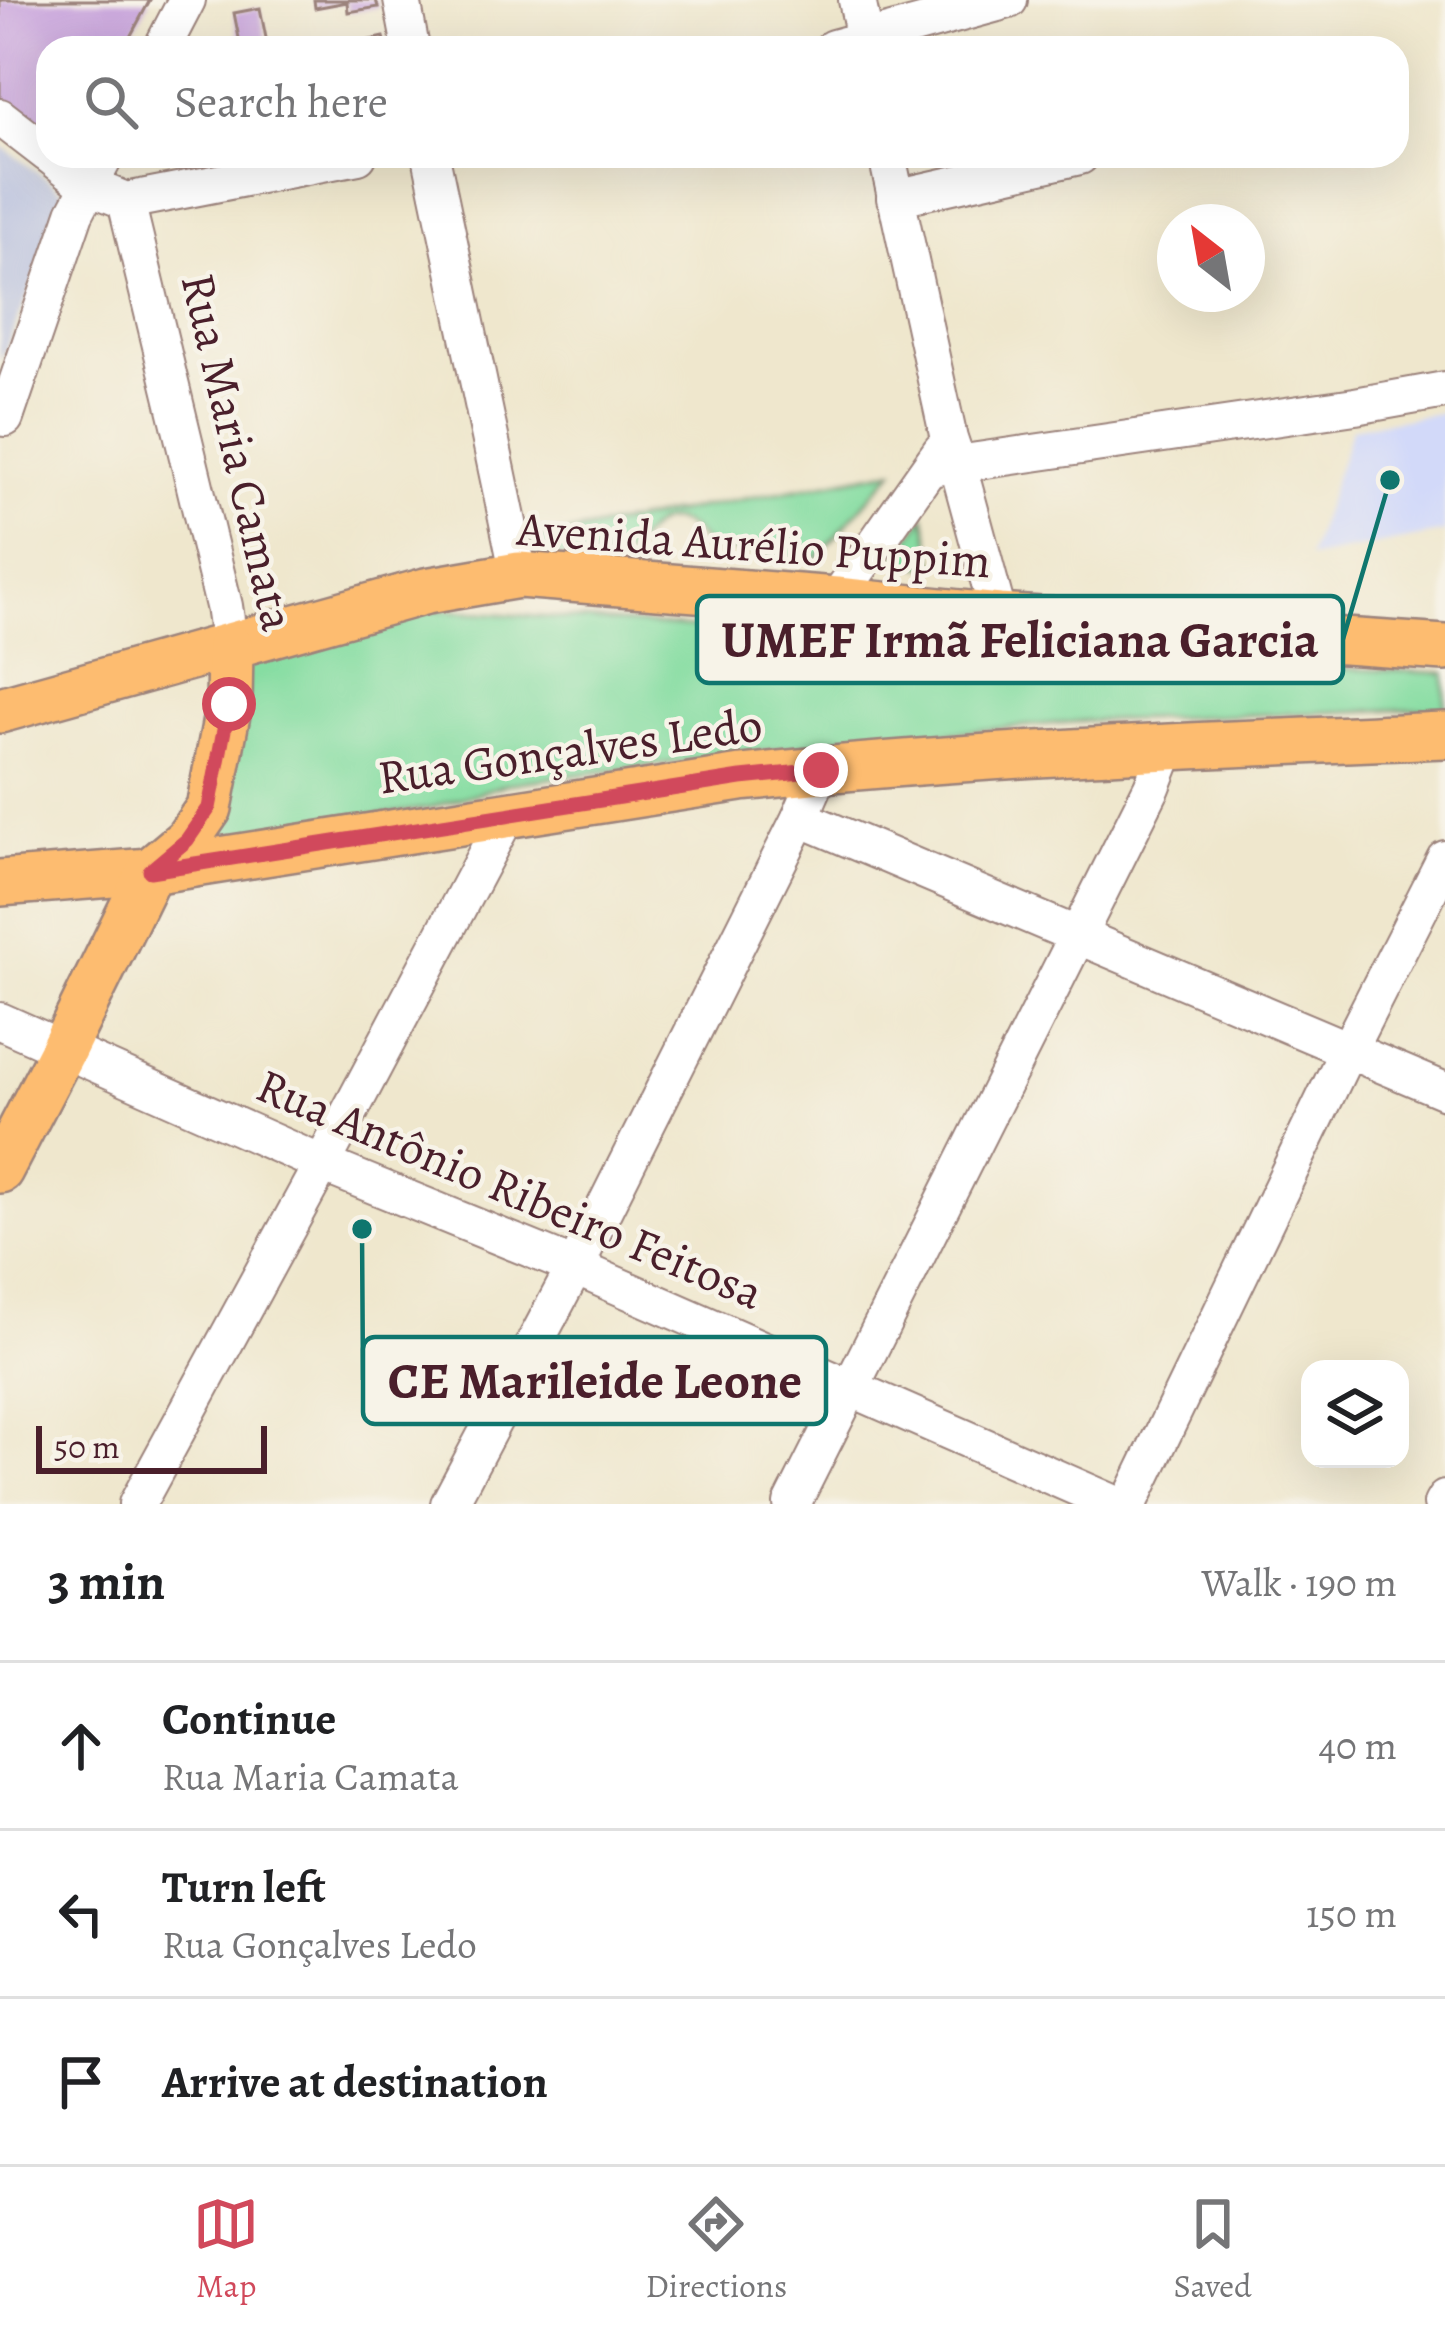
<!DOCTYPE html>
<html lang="en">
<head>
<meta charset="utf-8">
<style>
  body { margin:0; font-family:Alegreya,serif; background:#f6f6f6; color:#202124 }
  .controls { position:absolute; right:36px; bottom:36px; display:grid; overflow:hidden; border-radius:24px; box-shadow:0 12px 48px #0002 }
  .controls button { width:108px; height:108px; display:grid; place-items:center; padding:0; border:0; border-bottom:3px solid #e0e0e0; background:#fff; color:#202124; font:60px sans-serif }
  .compass { position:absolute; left:1157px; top:204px; width:108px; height:108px; border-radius:50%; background:#fff; box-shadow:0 12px 48px #0002; rotate:329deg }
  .scale { position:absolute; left:36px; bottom:30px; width:231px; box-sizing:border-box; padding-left:12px; border:6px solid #4a1f2b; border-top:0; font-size:33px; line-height:42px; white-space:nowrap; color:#4a1f2b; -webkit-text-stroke:9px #f7f3e8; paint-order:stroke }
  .stop { position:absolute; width:36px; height:36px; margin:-27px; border:9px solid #d1495b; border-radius:50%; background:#fff }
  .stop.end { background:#d1495b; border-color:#fff; box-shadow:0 3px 12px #0008 }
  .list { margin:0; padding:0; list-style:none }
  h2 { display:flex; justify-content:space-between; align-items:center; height:156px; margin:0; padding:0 48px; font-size:51px }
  h2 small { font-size:39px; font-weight:400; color:#757577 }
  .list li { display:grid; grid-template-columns:78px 1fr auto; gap:36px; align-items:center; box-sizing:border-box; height:168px; padding:0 48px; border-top:3px solid #e0e0e0 }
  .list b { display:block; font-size:45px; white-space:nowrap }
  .list p { margin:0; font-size:39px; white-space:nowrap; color:#757577 }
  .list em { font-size:39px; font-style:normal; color:#757577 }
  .icon { flex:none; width:66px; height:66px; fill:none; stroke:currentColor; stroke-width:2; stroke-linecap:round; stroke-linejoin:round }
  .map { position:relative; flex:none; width:1445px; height:1504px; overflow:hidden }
  .search { position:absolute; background:#fff; box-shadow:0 12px 48px #0002; left:36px; right:36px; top:36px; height:132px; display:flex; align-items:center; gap:30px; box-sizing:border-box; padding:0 42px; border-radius:36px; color:#757577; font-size:45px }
  .sheet { height:660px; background:#fff }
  nav { display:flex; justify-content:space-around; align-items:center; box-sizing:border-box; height:168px; border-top:3px solid #e0e0e0; background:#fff; font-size:33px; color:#757577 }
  nav a { display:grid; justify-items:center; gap:6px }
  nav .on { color:#d1495b }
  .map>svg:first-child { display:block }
  .built { fill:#d2d9f9 }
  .industrial { fill:#bcc3de }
  .green { fill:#86dda2; stroke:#687e66; stroke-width:3 }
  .building { fill:#c49ddb }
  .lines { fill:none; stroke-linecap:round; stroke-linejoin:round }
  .minor-casing { stroke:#9c837c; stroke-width:40 }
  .major-casing { stroke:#9c837c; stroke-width:50 }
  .minor { stroke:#fff; stroke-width:36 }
  .major { stroke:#fdbc6f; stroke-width:45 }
  .route { stroke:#d1495b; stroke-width:15 }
  .labels { text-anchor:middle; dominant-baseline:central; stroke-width:9; stroke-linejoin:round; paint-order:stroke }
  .street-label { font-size:48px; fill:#4a1f2b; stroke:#f7f3e8 }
  .leader { fill:none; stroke:#0f766e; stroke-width:4.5 }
  .callout-dot { fill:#0f766e; stroke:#f7f3e8; stroke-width:4.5 }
  .callout { fill:#f7f3e8; stroke:#0f766e; stroke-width:4.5 }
  .callout-label { font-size:51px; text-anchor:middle; font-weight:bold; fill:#4a1f2b }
</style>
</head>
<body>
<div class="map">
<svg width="1445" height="1504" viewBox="0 0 1445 1504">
  <rect width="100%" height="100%" fill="#f7f3e8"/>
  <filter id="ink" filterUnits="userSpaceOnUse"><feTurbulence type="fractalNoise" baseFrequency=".00833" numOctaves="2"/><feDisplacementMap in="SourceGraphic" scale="24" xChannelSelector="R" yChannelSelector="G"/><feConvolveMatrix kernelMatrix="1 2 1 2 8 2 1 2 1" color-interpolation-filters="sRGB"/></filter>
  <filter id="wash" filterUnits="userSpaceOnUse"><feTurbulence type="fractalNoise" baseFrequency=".004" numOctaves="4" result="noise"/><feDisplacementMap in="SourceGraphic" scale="48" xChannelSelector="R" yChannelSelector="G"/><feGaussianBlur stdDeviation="2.7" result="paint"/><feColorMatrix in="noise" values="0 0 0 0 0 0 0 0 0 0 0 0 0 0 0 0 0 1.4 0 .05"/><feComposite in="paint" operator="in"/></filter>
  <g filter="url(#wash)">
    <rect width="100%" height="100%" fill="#efe7cd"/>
    <path class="built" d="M 1445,412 L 1445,532 L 1308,558 L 1352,428 Z"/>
    <path class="industrial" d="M 0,145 L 64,192 L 67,202 L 0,362 Z"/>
    <g class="green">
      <path d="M 894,470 L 817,558 L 713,549 C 702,542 696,530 683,524 C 650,509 644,547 621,557 L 530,557 L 528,541 Z"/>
      <path d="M 925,516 L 936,567 L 892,563 Z"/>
      <path d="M 431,609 L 1159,661 L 1445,673 L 1445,708 L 1087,721 L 827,743 L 507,784 L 430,808 L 219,837 L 204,822 L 232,662 Z"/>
    </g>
    <g id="blocks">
      <g class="building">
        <path d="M 0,0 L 150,0 L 124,48 L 48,48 L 48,137 L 0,99 Z"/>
        <path d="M 314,0 L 376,0 L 378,7 L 348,12 L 347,2 L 315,8 Z"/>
        <path d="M 260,8 L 268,48 L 241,48 L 234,13 Z"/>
        <path d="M 384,37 L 387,48 L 342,48 L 342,46 Z"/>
      </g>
    </g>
  </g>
  <g filter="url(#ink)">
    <use href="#blocks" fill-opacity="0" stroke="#9c837c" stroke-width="3"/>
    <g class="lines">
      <g class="minor-casing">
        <g id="minor">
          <path d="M 402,0 L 411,48"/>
          <path d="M 857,0 L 867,48"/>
          <path d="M 162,48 L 187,0"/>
          <path d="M 833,48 L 1009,0"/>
          <path d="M 0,117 L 48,154"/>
          <path d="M 51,156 L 89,186 L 126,201 L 358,156"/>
          <path d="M 431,156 L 519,575"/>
          <path d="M 887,156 L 949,439 L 958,466 L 999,617"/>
          <path d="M 895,198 L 1080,156"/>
          <path d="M 126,201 L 224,606 L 230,647"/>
          <path d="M 5,418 L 75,213 L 105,156"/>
          <path d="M 930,468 L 1355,406 L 1445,390"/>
          <path d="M 836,600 L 941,451"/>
          <path d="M 800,818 L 1445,1091"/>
          <path d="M 0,1021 L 322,1164 L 575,1267 L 1115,1504"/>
          <path d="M 137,1504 L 322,1164 L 508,813"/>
          <path d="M 449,1504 L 575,1267 L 800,818 L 821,770"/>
          <path d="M 792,1504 L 1078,935 L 1152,787 L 1168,746"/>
          <path d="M 1129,1504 L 1348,1050 L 1445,859"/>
          <path d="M 1442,1504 L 1445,1499"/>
        </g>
      </g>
      <g class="major-casing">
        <g id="major">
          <path d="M 0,710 L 426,591 L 519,575 L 836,600 L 999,617 L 1445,648"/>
          <path d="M 0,883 L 150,871 L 741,778 C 975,753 1210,745 1445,735"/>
          <path d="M 0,1170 L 63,1049 L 150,871 L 187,840 L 209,808 L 229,704 L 230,647"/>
        </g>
      </g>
      <use href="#minor" class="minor"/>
      <use href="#major" class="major"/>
    </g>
  </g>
  <g class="lines" filter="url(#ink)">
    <path class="route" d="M 229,704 L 209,808 L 187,840 L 150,871 L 741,778 L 821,770"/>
  </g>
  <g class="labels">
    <g class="street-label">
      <text transform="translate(238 452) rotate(77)">Rua Maria Camata</text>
      <text transform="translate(754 545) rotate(4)">Avenida Aurélio Puppim</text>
      <text transform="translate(570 751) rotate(-8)">Rua Gonçalves Ledo</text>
      <text transform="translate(510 1189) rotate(23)">Rua Antônio Ribeiro Feitosa</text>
    </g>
  </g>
  <path class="leader" d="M1390 480L1343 639M362 1229L363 1380"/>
  <g class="callout-dot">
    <circle cx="1390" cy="480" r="12"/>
    <circle cx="362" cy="1229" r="12"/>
  </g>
  <g class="callout">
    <rect x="697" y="596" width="646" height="87" rx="12"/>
    <rect x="363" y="1337" width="463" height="87" rx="12"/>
  </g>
  <g class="callout-label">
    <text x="1020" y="657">UMEF Irmã Feliciana Garcia</text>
    <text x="595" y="1398">CE Marileide Leone</text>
  </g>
</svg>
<div class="controls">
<button><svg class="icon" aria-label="layers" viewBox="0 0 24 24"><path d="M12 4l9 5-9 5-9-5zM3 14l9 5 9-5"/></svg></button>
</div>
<svg class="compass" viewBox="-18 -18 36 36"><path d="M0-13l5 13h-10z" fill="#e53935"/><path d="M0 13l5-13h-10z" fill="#757577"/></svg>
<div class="scale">50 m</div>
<div class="stop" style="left:229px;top:704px"></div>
<div class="stop end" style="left:821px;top:770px"></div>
<div class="search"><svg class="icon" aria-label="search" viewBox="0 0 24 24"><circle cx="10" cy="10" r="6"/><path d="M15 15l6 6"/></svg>Search here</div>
</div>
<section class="sheet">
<h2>3 min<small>Walk · 190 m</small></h2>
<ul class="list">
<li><svg class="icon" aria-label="ahead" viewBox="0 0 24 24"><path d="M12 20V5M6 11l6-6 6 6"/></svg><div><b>Continue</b><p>Rua Maria Camata</p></div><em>40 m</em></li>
<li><svg class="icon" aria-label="left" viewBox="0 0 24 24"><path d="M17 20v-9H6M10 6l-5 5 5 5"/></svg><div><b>Turn left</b><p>Rua Gonçalves Ledo</p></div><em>150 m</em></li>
<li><svg class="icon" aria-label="arrive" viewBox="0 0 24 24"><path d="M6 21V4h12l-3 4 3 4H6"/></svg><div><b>Arrive at destination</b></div></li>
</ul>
</section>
<nav>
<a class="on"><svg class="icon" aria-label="map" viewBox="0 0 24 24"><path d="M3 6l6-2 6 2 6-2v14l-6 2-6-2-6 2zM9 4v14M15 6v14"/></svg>Map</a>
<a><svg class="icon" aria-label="directions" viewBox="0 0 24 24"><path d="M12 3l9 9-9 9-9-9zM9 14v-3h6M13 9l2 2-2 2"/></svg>Directions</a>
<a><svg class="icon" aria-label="saved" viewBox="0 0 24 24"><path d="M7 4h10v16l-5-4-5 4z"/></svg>Saved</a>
</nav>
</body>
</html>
